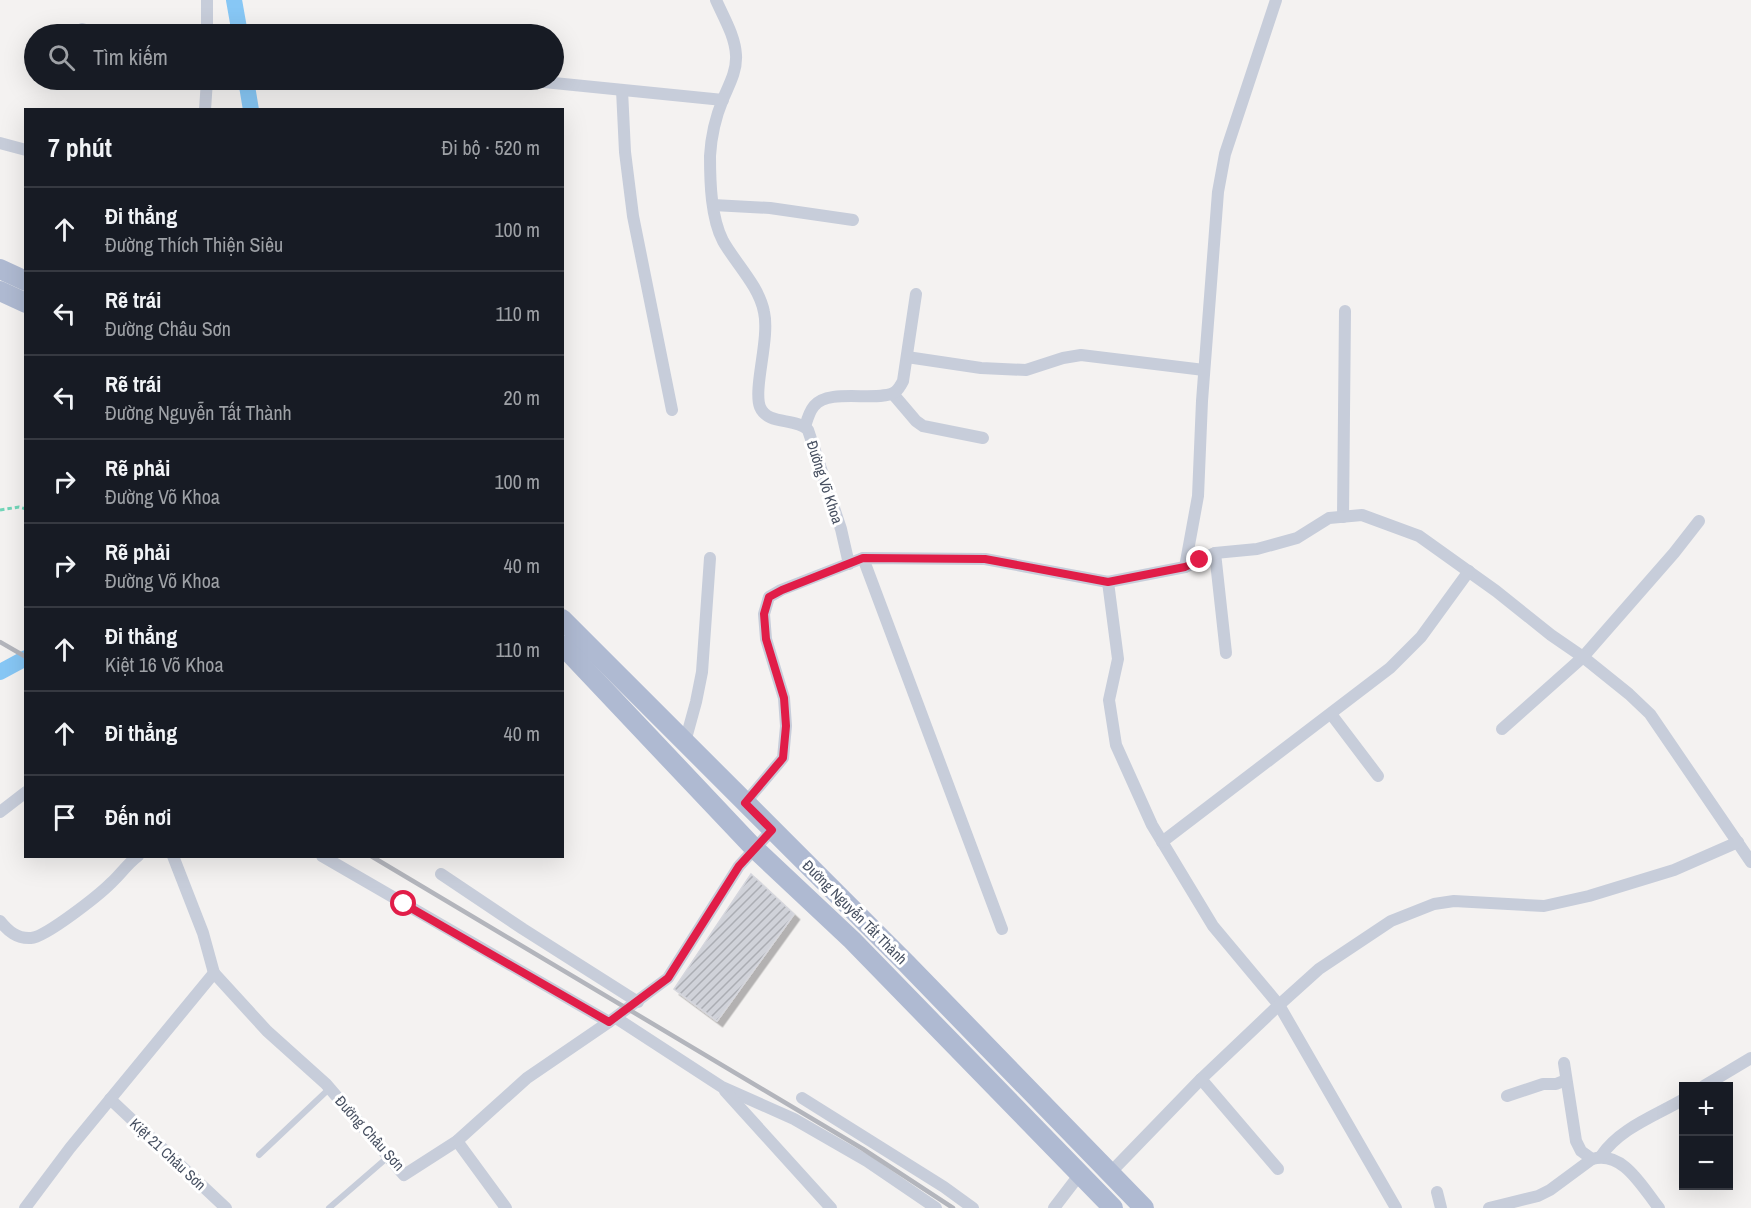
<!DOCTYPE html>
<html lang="vi">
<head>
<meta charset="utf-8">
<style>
  body { margin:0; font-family:"Archivo Narrow",sans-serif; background:#20242c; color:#f1f3f6 }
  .controls { position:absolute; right:18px; bottom:18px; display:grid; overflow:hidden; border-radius:0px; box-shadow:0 6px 24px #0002 }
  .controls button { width:54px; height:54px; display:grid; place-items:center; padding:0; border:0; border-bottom:2px solid #363941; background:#171b24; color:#f1f3f6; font:30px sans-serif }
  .stop { position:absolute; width:18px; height:18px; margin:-14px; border:4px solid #e11d48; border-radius:50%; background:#fff }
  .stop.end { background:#e11d48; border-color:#fff; box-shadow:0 2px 6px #0008 }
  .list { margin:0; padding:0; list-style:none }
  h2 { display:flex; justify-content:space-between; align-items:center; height:78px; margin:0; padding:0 24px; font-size:26px }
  h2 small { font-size:20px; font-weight:400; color:#9ea1a6 }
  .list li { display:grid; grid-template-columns:39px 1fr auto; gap:18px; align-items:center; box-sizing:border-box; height:84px; padding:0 24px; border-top:2px solid #363941 }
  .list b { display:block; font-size:22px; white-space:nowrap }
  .list p { margin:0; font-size:20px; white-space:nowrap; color:#9ea1a6 }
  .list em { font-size:20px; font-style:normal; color:#9ea1a6 }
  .icon { flex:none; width:33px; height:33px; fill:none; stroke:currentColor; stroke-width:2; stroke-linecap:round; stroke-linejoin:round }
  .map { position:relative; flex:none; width:1751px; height:1208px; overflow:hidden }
  .search { position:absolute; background:#171b24; box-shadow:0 6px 24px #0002; left:24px; top:24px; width:540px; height:66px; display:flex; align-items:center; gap:15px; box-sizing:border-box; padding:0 21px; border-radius:33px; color:#9ea1a6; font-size:22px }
  .panel { position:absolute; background:#171b24; box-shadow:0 6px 24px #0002; left:24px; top:108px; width:540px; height:750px; border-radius:0px }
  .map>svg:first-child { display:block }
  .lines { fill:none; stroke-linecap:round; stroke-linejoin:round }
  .canal { stroke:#87c7f5; stroke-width:16 }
  .building { fill:url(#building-hatch); stroke:#d5d6dd; stroke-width:1.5; filter:url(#shadow) }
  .path { stroke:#72d6b9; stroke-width:3; stroke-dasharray:4.5 3; stroke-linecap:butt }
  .lane { stroke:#c7cdda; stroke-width:6 }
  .street { stroke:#c7cdda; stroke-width:12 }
  .primary { stroke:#afbad2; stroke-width:20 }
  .rail { stroke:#b3b5bc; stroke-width:4.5 }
  .route { stroke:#e11d48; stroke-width:8 }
  .labels { text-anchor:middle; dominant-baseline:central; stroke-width:6; stroke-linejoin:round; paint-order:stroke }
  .street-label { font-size:15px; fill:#475061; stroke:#fff }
</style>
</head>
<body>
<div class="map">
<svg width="1751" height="1208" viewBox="0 0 1751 1208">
  <defs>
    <pattern id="building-hatch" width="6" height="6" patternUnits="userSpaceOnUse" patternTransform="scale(1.5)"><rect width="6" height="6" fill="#d0d2d9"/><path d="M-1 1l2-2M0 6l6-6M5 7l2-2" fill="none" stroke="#abadb3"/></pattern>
    <filter id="shadow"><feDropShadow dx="5.5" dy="5.5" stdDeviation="0" flood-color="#0004"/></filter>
  </defs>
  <rect width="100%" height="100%" fill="#f4f2f1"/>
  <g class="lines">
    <g class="canal">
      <path d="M 234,0 L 240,34"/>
      <path d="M 246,80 L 251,110"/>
      <path d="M 0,672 L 26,658"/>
    </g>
  </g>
  <path class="building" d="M 751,874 L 794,914 L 717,1021 L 674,989 Z"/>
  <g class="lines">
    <path class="path" d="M 0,510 L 19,507 L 26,509"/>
    <g class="lane">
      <path d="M 259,1155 L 330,1088"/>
      <path d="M 329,1208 L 388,1157"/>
    </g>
    <g class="street">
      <path d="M 716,0 C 724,18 735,36 736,55 C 737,71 729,85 723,99 C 716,116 711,138 710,156 C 710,183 711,218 723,241 C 736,264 759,286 764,312 C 770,339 753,388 760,407 C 768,426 796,417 808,430 L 841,529 L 849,564"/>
      <path d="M 82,29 L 99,34"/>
      <path d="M 207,34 L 207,0"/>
      <path d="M 524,80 L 723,100"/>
      <path d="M 622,90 L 625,152 L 633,216 L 672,410"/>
      <path d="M 205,110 L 207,80"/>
      <path d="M 0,143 L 26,150"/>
      <path d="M 713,205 L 770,208 L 853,220"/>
      <path d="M 907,357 L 981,368 L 1026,370 L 1063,358 L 1081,355 L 1204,370"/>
      <path d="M 893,394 L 916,421 L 923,426 L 983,438"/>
      <path d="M 805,427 C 807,420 809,412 814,406 C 829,387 879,403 895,392 C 899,389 901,385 903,381 L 916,294"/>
      <path d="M 1343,517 L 1345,311"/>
      <path d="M 1215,553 L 1226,653"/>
      <path d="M 863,558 L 1002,929"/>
      <path d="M 1185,567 L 1198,496 L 1202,401 L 1218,192 L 1225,154 L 1276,0"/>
      <path d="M 1108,582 L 1118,659 L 1109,700 L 1116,745 L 1152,825 L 1213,926 L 1279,1005 L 1396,1208"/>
      <path d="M 1331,714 L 1378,776"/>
      <path d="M 1502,729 L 1583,657 L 1674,553 L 1699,521"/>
      <path d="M 685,742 L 696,702 L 702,672 L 710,558"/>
      <path d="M 745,803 L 783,758 L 786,726 L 784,698 L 766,639 L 764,614 L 769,597 L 781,590 L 863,558 L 985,559 L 1108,582 L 1185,567 L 1215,553 L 1257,549 L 1297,538 L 1329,518 L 1362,515 L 1419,536 L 1496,591 L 1551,635 L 1583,657 L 1629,694 L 1650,714 L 1751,862"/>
      <path d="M 0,812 L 26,792"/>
      <path d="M 1162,842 L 1390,668 L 1421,637 L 1469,571"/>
      <path d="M 173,856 L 203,933 L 214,973"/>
      <path d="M 322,856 L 609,1022"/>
      <path d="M 441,874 L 523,929 L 638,1002"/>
      <path d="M 0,921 C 8,931 17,939 31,938 C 46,937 99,895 111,883 C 121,874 127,864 138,856"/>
      <path d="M 616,1018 L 722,1087 L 794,1119 L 867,1161 L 936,1208"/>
      <path d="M 1564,1063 L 1576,1141 L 1581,1151 L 1592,1159 C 1623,1150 1642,1187 1659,1208"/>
      <path d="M 1201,1079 L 1278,1169"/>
      <path d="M 1704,1086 L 1751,1058"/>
      <path d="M 725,1091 L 831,1208"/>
      <path d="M 1507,1096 L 1543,1084 L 1556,1084 L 1566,1080"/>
      <path d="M 802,1098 L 944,1187 L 973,1208"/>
      <path d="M 110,1099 L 226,1208"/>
      <path d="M 457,1141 L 506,1208"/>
      <path d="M 1601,1156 C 1620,1128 1655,1116 1684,1099"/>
      <path d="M 1110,1173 L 1201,1079 L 1279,1005 L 1319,969 L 1391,921 L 1434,904 L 1454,901 L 1544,906 L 1589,896 L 1674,870 L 1738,842"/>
      <path d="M 1437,1192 L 1441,1208"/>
      <path d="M 25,1208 L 70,1148 L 214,973 L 267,1031 L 326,1084 L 404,1175 L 457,1141 L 527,1078 L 609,1022 L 668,978 L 739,866 L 772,830"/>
      <path d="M 1054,1208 L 1080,1174"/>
      <path d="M 1489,1208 L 1538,1196 L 1550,1190 L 1592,1159"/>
    </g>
    <g class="primary">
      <path d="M 0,269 L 26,281"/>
      <path d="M 0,291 L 26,303"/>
      <path d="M 562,619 L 906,963 L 1144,1208"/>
      <path d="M 562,645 L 754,848 L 852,940 L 1113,1208"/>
    </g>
    <g class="rail">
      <path d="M 0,642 L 26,657"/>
      <path d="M 371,856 L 863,1149 L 953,1208"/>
    </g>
  </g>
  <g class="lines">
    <path class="route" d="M 404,904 L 609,1022 L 668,978 L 739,866 L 772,830 L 745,803 L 783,758 L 786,726 L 784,698 L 766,639 L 764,614 L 769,597 L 782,590 L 863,558 L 985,559 L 1108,582 L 1185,567 L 1200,560"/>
  </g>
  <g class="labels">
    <g class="street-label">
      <text transform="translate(825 482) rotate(72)">Đường Võ Khoa</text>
      <text transform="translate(855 912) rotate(45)">Đường Nguyễn Tất Thành</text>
      <text transform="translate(370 1133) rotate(48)">Đường Châu Sơn</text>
      <text transform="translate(168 1154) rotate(43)">Kiệt 21 Châu Sơn</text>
    </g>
  </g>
</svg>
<div class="controls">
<button>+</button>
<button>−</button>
</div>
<div class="stop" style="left:404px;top:904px"></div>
<div class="stop end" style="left:1200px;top:560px"></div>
<div class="search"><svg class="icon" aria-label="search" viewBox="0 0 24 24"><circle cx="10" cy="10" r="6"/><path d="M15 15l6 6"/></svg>Tìm kiếm</div>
<section class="panel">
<h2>7 phút<small>Đi bộ · 520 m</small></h2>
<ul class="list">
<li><svg class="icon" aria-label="ahead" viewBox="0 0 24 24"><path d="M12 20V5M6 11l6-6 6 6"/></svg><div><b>Đi thẳng</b><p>Đường Thích Thiện Siêu</p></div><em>100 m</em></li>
<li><svg class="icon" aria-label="left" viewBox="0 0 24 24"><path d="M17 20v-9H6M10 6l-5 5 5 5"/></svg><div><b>Rẽ trái</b><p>Đường Châu Sơn</p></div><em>110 m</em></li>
<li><svg class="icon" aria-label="left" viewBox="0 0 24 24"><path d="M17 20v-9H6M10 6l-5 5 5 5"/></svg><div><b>Rẽ trái</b><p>Đường Nguyễn Tất Thành</p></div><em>20 m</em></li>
<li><svg class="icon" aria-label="right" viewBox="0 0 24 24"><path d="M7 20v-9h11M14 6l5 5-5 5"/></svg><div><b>Rẽ phải</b><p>Đường Võ Khoa</p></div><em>100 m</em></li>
<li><svg class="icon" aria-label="right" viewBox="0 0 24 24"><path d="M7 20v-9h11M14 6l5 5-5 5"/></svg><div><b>Rẽ phải</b><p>Đường Võ Khoa</p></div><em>40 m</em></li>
<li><svg class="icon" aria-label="ahead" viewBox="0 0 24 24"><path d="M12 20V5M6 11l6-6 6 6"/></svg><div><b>Đi thẳng</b><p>Kiệt 16 Võ Khoa</p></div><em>110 m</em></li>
<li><svg class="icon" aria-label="ahead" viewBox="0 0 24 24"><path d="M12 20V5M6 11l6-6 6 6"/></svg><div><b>Đi thẳng</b></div><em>40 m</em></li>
<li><svg class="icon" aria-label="arrive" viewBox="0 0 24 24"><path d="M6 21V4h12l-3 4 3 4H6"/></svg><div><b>Đến nơi</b></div></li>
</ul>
</section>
</div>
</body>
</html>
